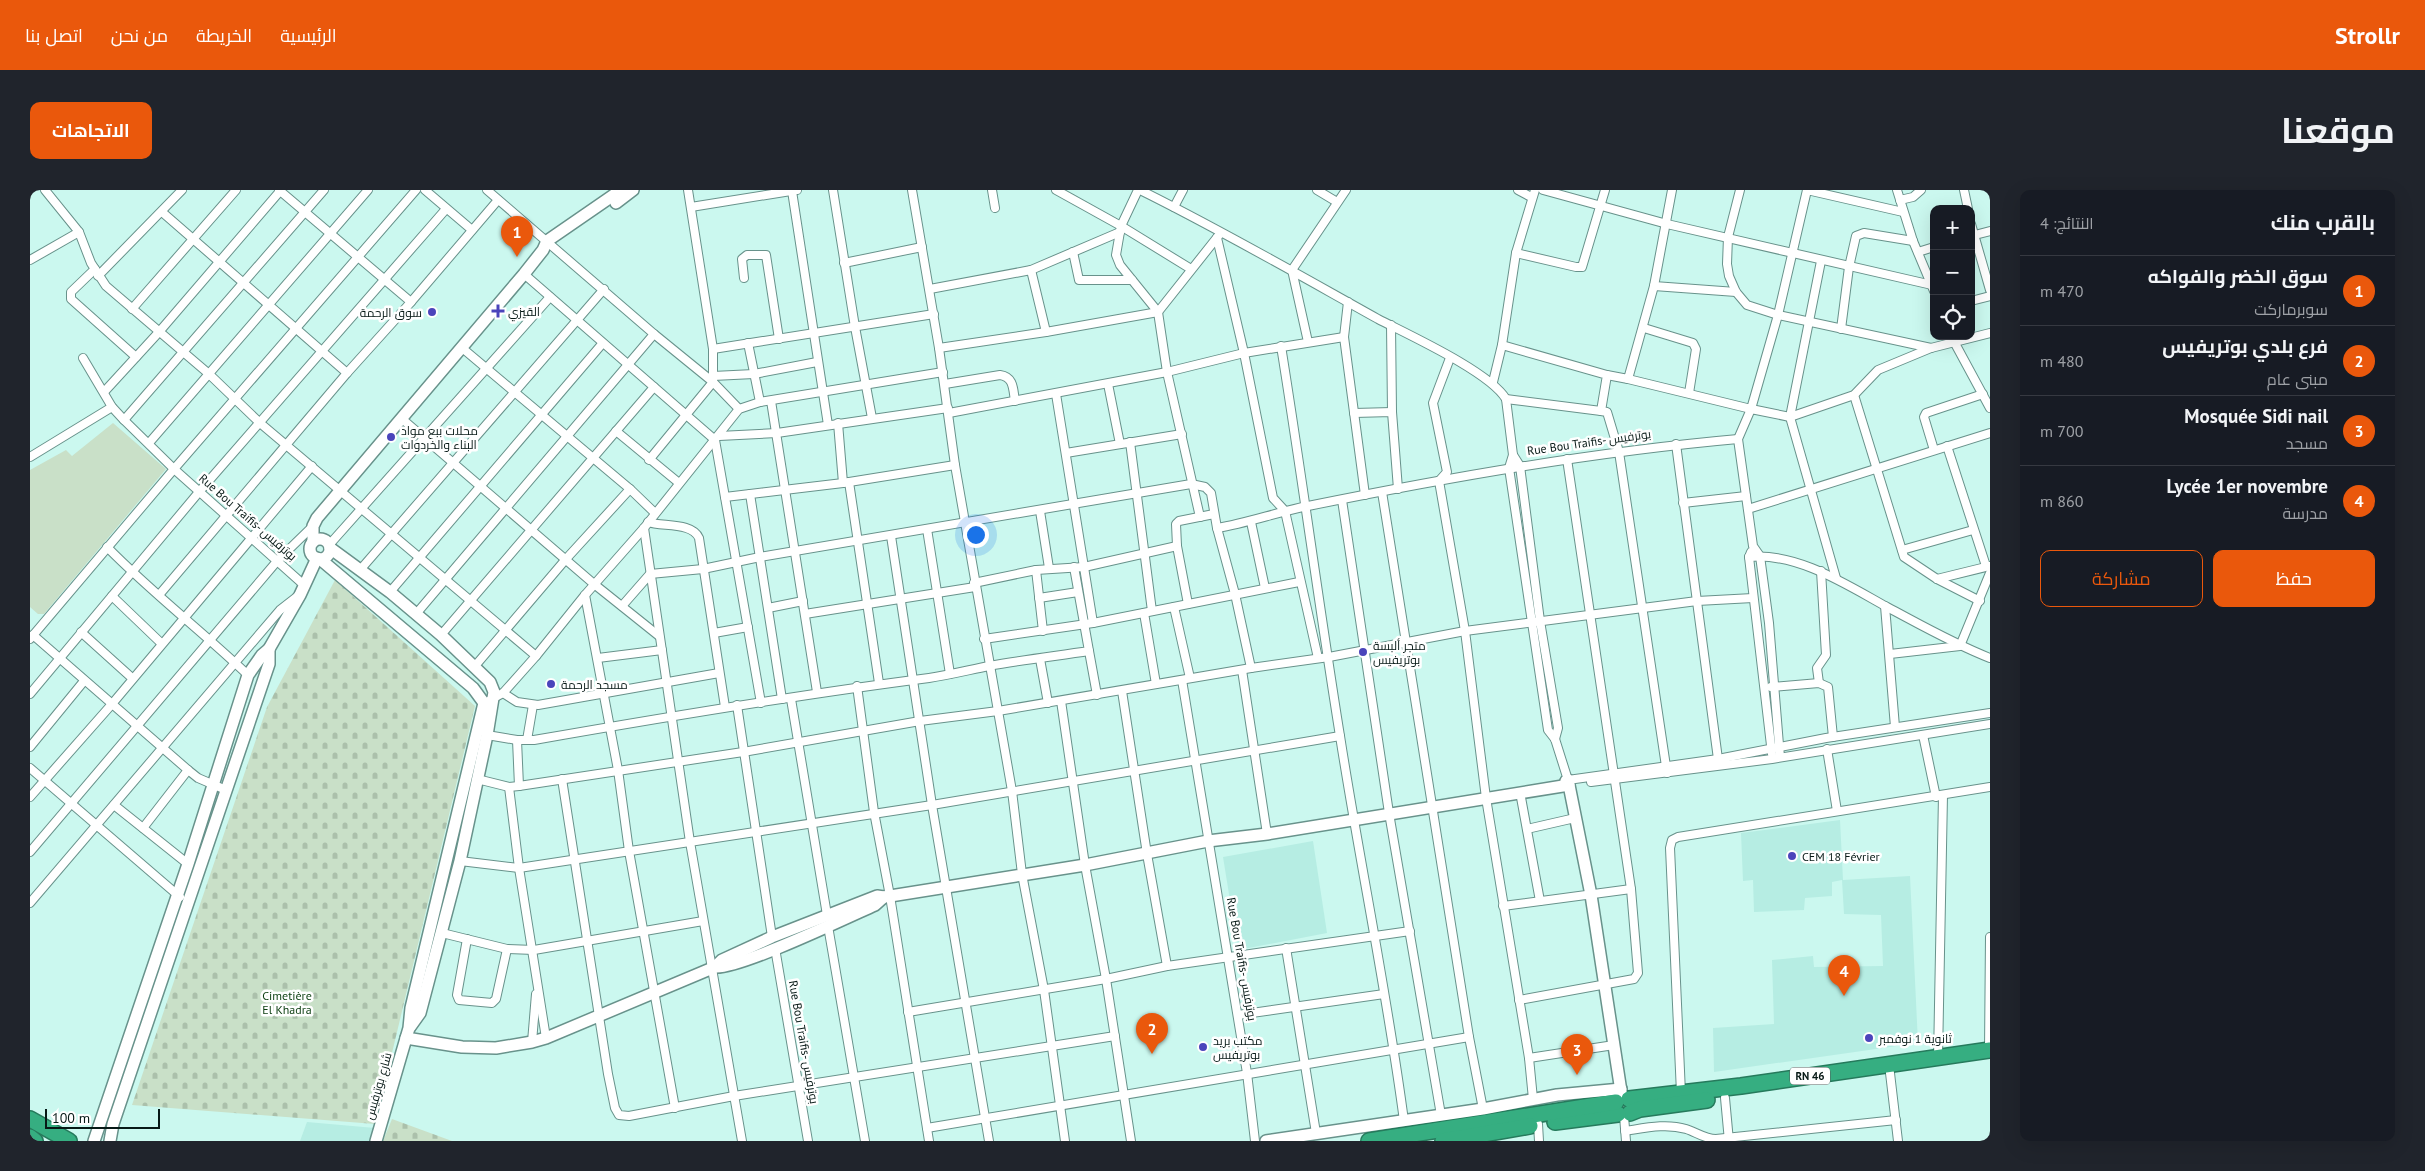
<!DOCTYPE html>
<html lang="ar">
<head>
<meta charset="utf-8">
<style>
  body { margin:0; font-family:"PT Sans",Cairo,sans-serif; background:#20242c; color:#f1f3f6; direction:rtl }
  .controls { position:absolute; right:15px; top:15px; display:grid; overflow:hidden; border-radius:10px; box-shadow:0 5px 20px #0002 }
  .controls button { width:45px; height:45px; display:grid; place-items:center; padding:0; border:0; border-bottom:1px solid #363941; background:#171b24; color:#f1f3f6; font:25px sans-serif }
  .scale { position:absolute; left:15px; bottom:12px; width:115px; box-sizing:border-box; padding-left:5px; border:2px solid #071916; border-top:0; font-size:14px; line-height:18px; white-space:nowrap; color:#071916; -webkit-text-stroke:4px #fff; paint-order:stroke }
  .you { position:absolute; left:945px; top:344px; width:18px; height:18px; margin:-12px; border:4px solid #fff; border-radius:50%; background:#1a73e8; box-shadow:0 0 0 8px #1a73e833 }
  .badge { display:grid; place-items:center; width:32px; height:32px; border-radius:50%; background:#ea580c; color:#fff; font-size:16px; font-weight:700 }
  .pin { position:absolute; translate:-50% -41px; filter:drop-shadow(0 1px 2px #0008) }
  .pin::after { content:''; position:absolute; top:26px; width:18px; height:15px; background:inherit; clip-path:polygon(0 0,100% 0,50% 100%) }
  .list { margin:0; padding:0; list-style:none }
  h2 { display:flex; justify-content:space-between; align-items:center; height:65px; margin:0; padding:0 20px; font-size:21px }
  h2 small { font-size:16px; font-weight:400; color:#9ea1a6 }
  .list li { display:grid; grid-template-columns:32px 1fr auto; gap:15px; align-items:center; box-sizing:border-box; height:70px; padding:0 20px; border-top:1px solid #363941 }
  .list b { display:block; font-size:19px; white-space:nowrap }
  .list p { margin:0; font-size:16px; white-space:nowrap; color:#9ea1a6 }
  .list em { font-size:16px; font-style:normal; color:#9ea1a6 }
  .actions { display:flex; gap:10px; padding:15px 20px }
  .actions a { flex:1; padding:11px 0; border:1px solid #ea580c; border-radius:10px; text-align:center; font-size:18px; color:#ea580c }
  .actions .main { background:#ea580c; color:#fff }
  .icon { flex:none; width:28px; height:28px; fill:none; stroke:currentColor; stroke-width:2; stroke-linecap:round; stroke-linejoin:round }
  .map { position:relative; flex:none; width:1960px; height:951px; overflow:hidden; direction:ltr; border-radius:10px }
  header { display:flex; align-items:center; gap:30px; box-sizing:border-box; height:70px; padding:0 25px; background:#ea580c; color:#fff }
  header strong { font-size:24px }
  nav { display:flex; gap:28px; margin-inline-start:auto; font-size:18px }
  .intro { display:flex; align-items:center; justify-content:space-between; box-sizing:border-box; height:120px; padding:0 30px }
  h1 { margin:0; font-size:35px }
  .button { padding:12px 22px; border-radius:10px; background:#ea580c; color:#fff; font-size:18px; font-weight:700 }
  main { display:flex; gap:30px; padding:0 30px }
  aside { flex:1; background:#171b24; border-radius:10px; box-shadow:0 5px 20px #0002 }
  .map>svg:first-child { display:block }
  .built { fill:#b6ede3 }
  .green { fill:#c9e0c8 }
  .cemetery { fill:url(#cemetery-stones) }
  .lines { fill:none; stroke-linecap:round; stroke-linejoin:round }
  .street-casing { stroke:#68928b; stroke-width:10 }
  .secondary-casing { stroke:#68928b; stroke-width:14 }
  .highway-casing { stroke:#267a5c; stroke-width:18 }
  .street { stroke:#fff; stroke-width:8 }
  .secondary { stroke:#fff; stroke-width:11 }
  .highway { stroke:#36ae81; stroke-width:15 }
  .poi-dot { fill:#4b44bb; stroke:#fff; stroke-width:2 }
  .labels { text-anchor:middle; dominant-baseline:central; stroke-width:5; stroke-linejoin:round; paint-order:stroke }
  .shield { fill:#fff; stroke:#515e5c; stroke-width:1 }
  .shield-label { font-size:11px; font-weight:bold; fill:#071916 }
  .poi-label { font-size:12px; fill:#071916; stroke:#fff; text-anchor:start }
  .street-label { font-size:12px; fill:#071916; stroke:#fff }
  .park-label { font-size:12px; fill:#0a3d0f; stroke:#fff }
</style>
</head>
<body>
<header>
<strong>Strollr</strong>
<nav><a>الرئيسية</a><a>الخريطة</a><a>من نحن</a><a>اتصل بنا</a></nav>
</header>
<div class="intro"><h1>موقعنا</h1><a class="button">الاتجاهات</a></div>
<main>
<aside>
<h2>بالقرب منك<small>النتائج: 4</small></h2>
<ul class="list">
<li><span class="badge">1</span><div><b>سوق الخضر والفواكه</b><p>سوبرماركت</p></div><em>470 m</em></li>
<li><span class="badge">2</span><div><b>فرع بلدي بوتريفيس</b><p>مبنى عام</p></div><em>480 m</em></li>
<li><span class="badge">3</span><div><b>Mosquée Sidi nail</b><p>مسجد</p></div><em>700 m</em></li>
<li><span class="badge">4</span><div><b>Lycée 1er novembre</b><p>مدرسة</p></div><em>860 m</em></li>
</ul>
<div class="actions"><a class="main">حفظ</a><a>مشاركة</a></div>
</aside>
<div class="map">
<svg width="1960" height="951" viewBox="0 0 1960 951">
  <defs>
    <pattern id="cemetery-stones" width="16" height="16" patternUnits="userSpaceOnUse" patternTransform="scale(1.25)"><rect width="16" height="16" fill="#c9e0c8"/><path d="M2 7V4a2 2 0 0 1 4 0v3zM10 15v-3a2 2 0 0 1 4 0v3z" fill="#abc0ab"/></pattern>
  </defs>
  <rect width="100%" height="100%" fill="#cbf8ef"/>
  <g class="built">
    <path d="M 1810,630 L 1813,690 L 1880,686 L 1888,853 L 1684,882 L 1683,838 L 1744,834 L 1742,770 L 1783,766 L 1784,777 L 1853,776 L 1851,725 L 1814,724 L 1812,690 L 1802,692 L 1802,706 L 1775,708 L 1774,720 L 1724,722 L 1723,690 L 1713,691 L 1711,643 Z"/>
    <path d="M 1283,651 L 1297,743 L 1208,760 L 1193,667 Z"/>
    <path d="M 277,932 L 345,938 L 340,951 L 270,951 Z"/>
  </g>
  <path class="green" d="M 83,233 L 136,279 L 14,424 L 8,424 L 0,417 L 0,280 L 36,260 L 42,266 Z"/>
  <g class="cemetery">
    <path d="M 305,390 L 445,516 L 345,934 L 102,915 L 237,517 Z"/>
    <path d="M 362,929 L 422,951 L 353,951 Z"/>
  </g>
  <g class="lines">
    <g class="street-casing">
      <g id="street">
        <path d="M 15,0 L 49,42 L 61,73 L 76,96 L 179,184 L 230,233 L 506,466"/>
        <path d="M 249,0 L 381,112"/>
        <path d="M 395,0 L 442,40"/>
        <path d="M 457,0 L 624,144 L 683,192 L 709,219"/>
        <path d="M 803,0 L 825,137 L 842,228"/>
        <path d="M 882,0 L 909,158 L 925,275 L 982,601 L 992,684 L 1014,800 L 1035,951"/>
        <path d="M 962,0 L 965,18"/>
        <path d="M 1026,0 L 1091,36 L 1161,79"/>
        <path d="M 1108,0 L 1091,36 L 1086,65 L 1090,75 L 1128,122 L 1137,182 L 1170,327"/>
        <path d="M 1110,0 C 1191,40 1269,85 1348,129 C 1379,145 1460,182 1476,209 L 1483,265 L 1490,276 L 1510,431 L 1528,538 L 1525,549"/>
        <path d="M 1287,0 L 1307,12"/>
        <path d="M 1488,0 L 1501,7"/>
        <path d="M 1513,0 L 1637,34 L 1902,95"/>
        <path d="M 1710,0 L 1698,47 L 1697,74 L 1699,86 L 1706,102 L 1717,115 L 1748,125 L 1901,158"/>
        <path d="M 1777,0 L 1873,22"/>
        <path d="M 1867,0 L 1883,51 L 1904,101"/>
        <path d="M 1934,0 L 1938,19"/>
        <path d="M 762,1 L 798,235"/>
        <path d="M 1870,10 L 1883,7 L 1891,0"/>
        <path d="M 661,17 L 767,0"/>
        <path d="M 1144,17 L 1153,0"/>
        <path d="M 132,22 L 317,183"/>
        <path d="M 1941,34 L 1960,100"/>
        <path d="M 1941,46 L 1960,41"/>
        <path d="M 1187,48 L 1214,163 L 1243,308 L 1255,321 L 1288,468"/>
        <path d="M 1043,62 L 1049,90 L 1102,90"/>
        <path d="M 1888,62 L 1904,57"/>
        <path d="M 1486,63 L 1546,77 L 1552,77 L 1575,0"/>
        <path d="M 0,70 L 49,42"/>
        <path d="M 1791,71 L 1760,227 L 1806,388"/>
        <path d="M 814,73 L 892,57"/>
        <path d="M 65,79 L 41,102 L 41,109 L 106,167"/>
        <path d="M 1001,80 L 1016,142"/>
        <path d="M 494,84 L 685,250 L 731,513"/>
        <path d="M 68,86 L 152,0"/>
        <path d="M 714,88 L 712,69 L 717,65 L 736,65 L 749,149"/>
        <path d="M 1624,96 L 1706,102"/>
        <path d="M 900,99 L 1001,80 L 1090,42"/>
        <path d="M 1941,111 L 1960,106"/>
        <path d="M 1318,112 L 1314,147 L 1335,305"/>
        <path d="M 102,119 L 206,0"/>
        <path d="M 1128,122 L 1189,45"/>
        <path d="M 1361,135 L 1362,222"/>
        <path d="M 1614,138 L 1663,153 L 1666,159 L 1659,203"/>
        <path d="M 1811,139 L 1819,77 L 1826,46 L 1834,43 L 1883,51"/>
        <path d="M 1921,146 L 1960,218"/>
        <path d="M 1278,152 L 1262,80 L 1316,0"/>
        <path d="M 718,153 L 730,212"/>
        <path d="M 1472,155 L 1486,63 L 1505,0"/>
        <path d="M 1251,156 C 1272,286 1289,416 1310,546 C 1330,674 1357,802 1374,931"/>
        <path d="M 431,157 L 600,299 L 625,323"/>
        <path d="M 909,158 L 1016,142 L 1128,122"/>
        <path d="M 683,159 L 904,124"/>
        <path d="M 53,168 L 82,217 L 94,230 L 144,279 L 274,395"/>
        <path d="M 1577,185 L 1598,189 L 1624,96 L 1642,0"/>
        <path d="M 683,186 L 724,184 L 787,172"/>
        <path d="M 1598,189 L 1721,219 L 1748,125 L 1777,0"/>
        <path d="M 1463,192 L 1472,155 L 1577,185 L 1571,221"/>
        <path d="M 915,194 L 970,185 C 984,187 983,199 985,211"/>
        <path d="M 1078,194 L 1090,254"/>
        <path d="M 74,202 L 129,142 L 251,0"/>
        <path d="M 1026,204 L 1063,433"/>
        <path d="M 1824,205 L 1874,367 L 1907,389 L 1950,411"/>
        <path d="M 1476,209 L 1571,221 L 1577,222 L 1589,262 L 1637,583"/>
        <path d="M 741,211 L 787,502"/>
        <path d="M 919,223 L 1137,182 L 1214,163 L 1314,147"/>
        <path d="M 1324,223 L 1362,222 L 1368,299"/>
        <path d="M 371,228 L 564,394 L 629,446"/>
        <path d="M 94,230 L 294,0"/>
        <path d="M 808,233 L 813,293"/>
        <path d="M 586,241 L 649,293"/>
        <path d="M 689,246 L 747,243 L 918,218"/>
        <path d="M 1100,252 L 1122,421"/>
        <path d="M 119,253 L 338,0"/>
        <path d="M 1646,254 L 1688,569"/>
        <path d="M 1917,256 L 1956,376"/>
        <path d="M 1904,260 L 1894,227 L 1896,223 L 1953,204"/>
        <path d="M 1036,263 L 1152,244"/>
        <path d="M 1483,265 L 1479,278 L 1518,540 L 1525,549 L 1538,590 L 1688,569 L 1796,548 L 1960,523"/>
        <path d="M 0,267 L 82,217"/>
        <path d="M 619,270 L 683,192 L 683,159 L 658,0"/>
        <path d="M 1409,291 L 1435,441 L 1456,608 L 1499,868 L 1503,909"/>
        <path d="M 1409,291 L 1417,282 L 1403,213 L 1420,168"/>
        <path d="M 819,292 L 849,493"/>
        <path d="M 1352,302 L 1439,847 L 1453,919"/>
        <path d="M 720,304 L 752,509"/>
        <path d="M 695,307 L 813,293 L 925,275"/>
        <path d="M 1312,310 L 1359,623 L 1411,925"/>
        <path d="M 1653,313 L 1716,306"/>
        <path d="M 1718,319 L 1960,243"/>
        <path d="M 1010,321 L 1019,378"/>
        <path d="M 618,332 C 632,337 662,332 669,348 L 695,517"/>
        <path d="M 1221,332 L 1235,398"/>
        <path d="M 614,338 L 660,652 L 712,951"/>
        <path d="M 1187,338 C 1218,333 1247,322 1278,316 C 1421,287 1563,262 1708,249"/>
        <path d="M 897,339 L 920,484"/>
        <path d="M 861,346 L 902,615 L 959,951"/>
        <path d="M 299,355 L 520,107"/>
        <path d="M 77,357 C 122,403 172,441 218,485"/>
        <path d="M 1872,360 L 1943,340"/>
        <path d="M 1721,362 L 1719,367 L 1742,564"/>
        <path d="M 1719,367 C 1767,362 1817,395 1857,417 C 1891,435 1924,454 1960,468"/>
        <path d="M 330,380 L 574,99"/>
        <path d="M 1907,389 L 1960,376"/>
        <path d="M 944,393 L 1006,380"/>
        <path d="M 360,402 L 572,154"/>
        <path d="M 129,405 L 317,183 L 381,112 L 468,10"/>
        <path d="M 555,405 L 588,580 L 599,661 L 645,918"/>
        <path d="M 82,406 L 131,453"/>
        <path d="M 1009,408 L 1048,402"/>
        <path d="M 1158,414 L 1147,356 L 1146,334 L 1149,331 L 1184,324"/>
        <path d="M 592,416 L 620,384 L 673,379 L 730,367 L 1161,294 L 1175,297 L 1181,303 L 1187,338 L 1205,404 L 1221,478"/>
        <path d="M 1855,416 L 1865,537"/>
        <path d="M 1144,417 L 1160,488"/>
        <path d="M 738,418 L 773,411"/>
        <path d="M 1114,423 L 1126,494"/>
        <path d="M 386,424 L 624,144"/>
        <path d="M 775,424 L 945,397"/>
        <path d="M 1013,441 L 1006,380 L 1054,377 L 1147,356"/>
        <path d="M 51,442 L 102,488"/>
        <path d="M 684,443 L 718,437"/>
        <path d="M 3,445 L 158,580 L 168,588 L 196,600"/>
        <path d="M 411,445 L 624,197"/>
        <path d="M 0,449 L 144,279 L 386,0"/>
        <path d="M 954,449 L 1063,433 L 1269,392"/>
        <path d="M 1059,461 L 1067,505"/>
        <path d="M 1860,464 L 1930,456 L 1960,383"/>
        <path d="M 568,468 L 632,460"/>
        <path d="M 1010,469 L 1018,513"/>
        <path d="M 445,476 L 536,369 L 600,299"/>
        <path d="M 1212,480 L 1237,644"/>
        <path d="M 1152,490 L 1217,883 L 1225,951"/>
        <path d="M 1789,493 L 1787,478 L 1796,465 L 1791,381"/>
        <path d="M 827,496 L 844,622 L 860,706 L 899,951"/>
        <path d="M 1741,497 L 1789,493 L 1798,497 L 1803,547"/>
        <path d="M 1092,501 L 1117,664 L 1137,776"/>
        <path d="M 473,503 L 487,512 L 508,515 L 689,483"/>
        <path d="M 0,504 L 169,302 L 416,19"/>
        <path d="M 761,509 L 797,725"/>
        <path d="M 460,510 L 473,503 L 506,466 L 555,405 L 614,338 L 709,219 L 730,212 L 913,182"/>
        <path d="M 1031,511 L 1055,675 L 1076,789 L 1101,951"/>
        <path d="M 707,515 L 742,747"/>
        <path d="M 457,545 L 487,550 L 504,550 C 635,527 767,505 899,488 C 919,485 939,480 959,476 C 992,470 1026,466 1059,461 L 1044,377"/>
        <path d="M 1893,545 L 1906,607"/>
        <path d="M 487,550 L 489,596"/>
        <path d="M 497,550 L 503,515"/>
        <path d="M 0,557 L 54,491"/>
        <path d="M 1797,559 L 1807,621"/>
        <path d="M 1750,567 L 1739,433 L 1730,366 L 1723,356 L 1708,249 L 1721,219 L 1760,227 L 1824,205 L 1848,180 L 1901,158 L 1960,143"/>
        <path d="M 0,578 L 150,707"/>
        <path d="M 447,589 L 479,597 L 489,596 L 713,562 L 890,531 L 968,521 L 1221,478 L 1299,467 L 1435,441 L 1667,411 L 1723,408"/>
        <path d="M 532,589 L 578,884 L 585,918 L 589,925 L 599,926 L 704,906 L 1085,846"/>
        <path d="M 1561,592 L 1742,569 L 1960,534"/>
        <path d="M 479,597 L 489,678 L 516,848"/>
        <path d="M 1490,602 L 1510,711"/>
        <path d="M 0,607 L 82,514 L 282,276"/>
        <path d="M 84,615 L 158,674"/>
        <path d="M 113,638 L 158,580"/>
        <path d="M 1497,639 L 1545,628"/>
        <path d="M 0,662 L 248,370 L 283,336"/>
        <path d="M 430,671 L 489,678 L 902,615 L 1310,546"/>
        <path d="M 0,713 L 250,420 L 268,406"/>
        <path d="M 1473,716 L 1601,699"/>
        <path d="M 798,736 L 835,951"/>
        <path d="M 412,743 L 477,759 L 504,760 L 673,731"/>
        <path d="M 437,749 L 427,805 L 429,810 L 462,813 L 466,809 L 477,759"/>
        <path d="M 745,758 L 778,951"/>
        <path d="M 1256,758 L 1286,943"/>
        <path d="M 1489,810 L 1604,789 L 1608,783 L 1601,699 L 1537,269"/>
        <path d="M 878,822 L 1076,789 L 1137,776 L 1380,741"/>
        <path d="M 1208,825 L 1354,804"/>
        <path d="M 502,852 L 506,804"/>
        <path d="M 1959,860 L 1960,747"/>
        <path d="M 1499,868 L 1584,855"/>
        <path d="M 1908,868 L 1913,605"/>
        <path d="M 1860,883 L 1868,951"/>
        <path d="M 1651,903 L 1640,658 L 1642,650 L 1648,647 L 1960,597"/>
        <path d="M 1695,908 L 1699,951"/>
        <path d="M 1594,926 L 1596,951"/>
        <path d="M 1508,934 L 1509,951"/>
        <path d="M 897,938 L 1439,847"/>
        <path d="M 1595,941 C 1615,938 1636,933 1656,939 C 1666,942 1675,949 1686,949 L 1866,930"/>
      </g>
    </g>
    <g class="secondary-casing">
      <g id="secondary">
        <path d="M 586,13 L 603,0"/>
        <circle cx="290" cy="359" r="10"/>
        <path d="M 283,352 L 283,336 L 287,328 L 494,84 L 513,60 L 517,51 L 591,0"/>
        <path d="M 300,358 L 360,402 L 411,445 L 460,492 L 464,502 L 457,545 L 430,671 L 390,823 L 380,837"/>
        <path d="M 290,369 L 443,498 L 454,513 L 381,818 L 379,838 L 346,951"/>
        <path d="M 1536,591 L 1538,590 L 1561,705 L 1592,908"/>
        <path d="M 685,777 C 707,780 818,727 845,715 L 854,707"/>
        <path d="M 376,848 L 432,857 L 466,858 L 502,852 L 516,848 L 685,777 L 692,770 L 742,747 L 847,706 L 854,707 L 1055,675 L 1178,651 L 1237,644 L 1539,595"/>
        <path d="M 64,951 L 158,674 L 218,485 L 232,465 L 239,459 L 270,405 L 287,368"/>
        <path d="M 80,951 L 83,934 L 239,474 L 239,459"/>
        <path d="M 1236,951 L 1453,919 L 1527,905 L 1591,899"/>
      </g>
    </g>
    <g class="highway-casing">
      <g id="highway">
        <path d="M 1599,909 L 1711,896 L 1960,860"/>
        <path d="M 1600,923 L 1610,919 L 1677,910"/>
        <path d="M 0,929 L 39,951"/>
        <path d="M 1525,932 L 1588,924"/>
        <path d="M 0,947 L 5,951"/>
        <path d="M 1339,951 L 1586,912"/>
        <path d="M 1413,951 L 1500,936"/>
      </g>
    </g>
    <use href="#street" class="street"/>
    <use href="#secondary" class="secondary"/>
    <use href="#highway" class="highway"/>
  </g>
  <g class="poi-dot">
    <path d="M465.5 113.5h5v5h5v5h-5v5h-5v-5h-5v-5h5z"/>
    <circle cx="402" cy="122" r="5"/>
    <circle cx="361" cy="247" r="5"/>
    <circle cx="1333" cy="462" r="5"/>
    <circle cx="521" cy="494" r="5"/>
    <circle cx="1762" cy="666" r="5"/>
    <circle cx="1839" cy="848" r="5"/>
    <circle cx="1173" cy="857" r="5"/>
  </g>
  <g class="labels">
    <rect class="shield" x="1760" y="877.5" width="40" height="17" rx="4"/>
    <g class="shield-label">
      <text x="1780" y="886">RN 46</text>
    </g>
    <g class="poi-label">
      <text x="478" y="121">القيزي</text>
      <text x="392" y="122" text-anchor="end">سوق الرحمة</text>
      <text x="371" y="240">محلات ببع مواد<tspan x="371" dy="14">البناء والخردوات</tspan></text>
      <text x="1343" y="455">متجر ألبسة<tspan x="1343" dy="14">بوتريفيس</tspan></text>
      <text x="531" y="494">مسجد الرحمة</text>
      <text x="1772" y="666">CEM 18 Février</text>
      <text x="1849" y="848">ثانوية 1 نوفمبر</text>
      <text x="1183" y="850">مكتب بريد<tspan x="1183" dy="14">بوتريفيس</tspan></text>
    </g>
    <g class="street-label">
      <text transform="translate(1559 252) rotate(-8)">Rue Bou Traifis- بوترفيس</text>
      <text transform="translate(218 327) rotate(41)">Rue Bou Traifis- بوترفيس</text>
      <text transform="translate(1212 769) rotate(80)">Rue Bou Traifis- بوترفيس</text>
      <text transform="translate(774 852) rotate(80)">Rue Bou Traifis- بوترفيس</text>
      <text transform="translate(348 896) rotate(-74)">شارع بوترفيس</text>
    </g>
    <g class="park-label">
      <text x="257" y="805">Cimetière<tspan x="257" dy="14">El Khadra</tspan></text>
    </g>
  </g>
</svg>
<div class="controls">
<button>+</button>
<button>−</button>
<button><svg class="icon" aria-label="locate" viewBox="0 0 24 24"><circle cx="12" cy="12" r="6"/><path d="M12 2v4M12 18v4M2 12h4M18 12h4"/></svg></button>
</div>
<div class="scale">100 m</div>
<div class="you"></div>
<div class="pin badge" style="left:487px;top:67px">1</div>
<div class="pin badge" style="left:1122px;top:864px">2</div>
<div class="pin badge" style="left:1547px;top:885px">3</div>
<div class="pin badge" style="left:1814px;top:806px">4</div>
</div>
</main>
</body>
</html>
